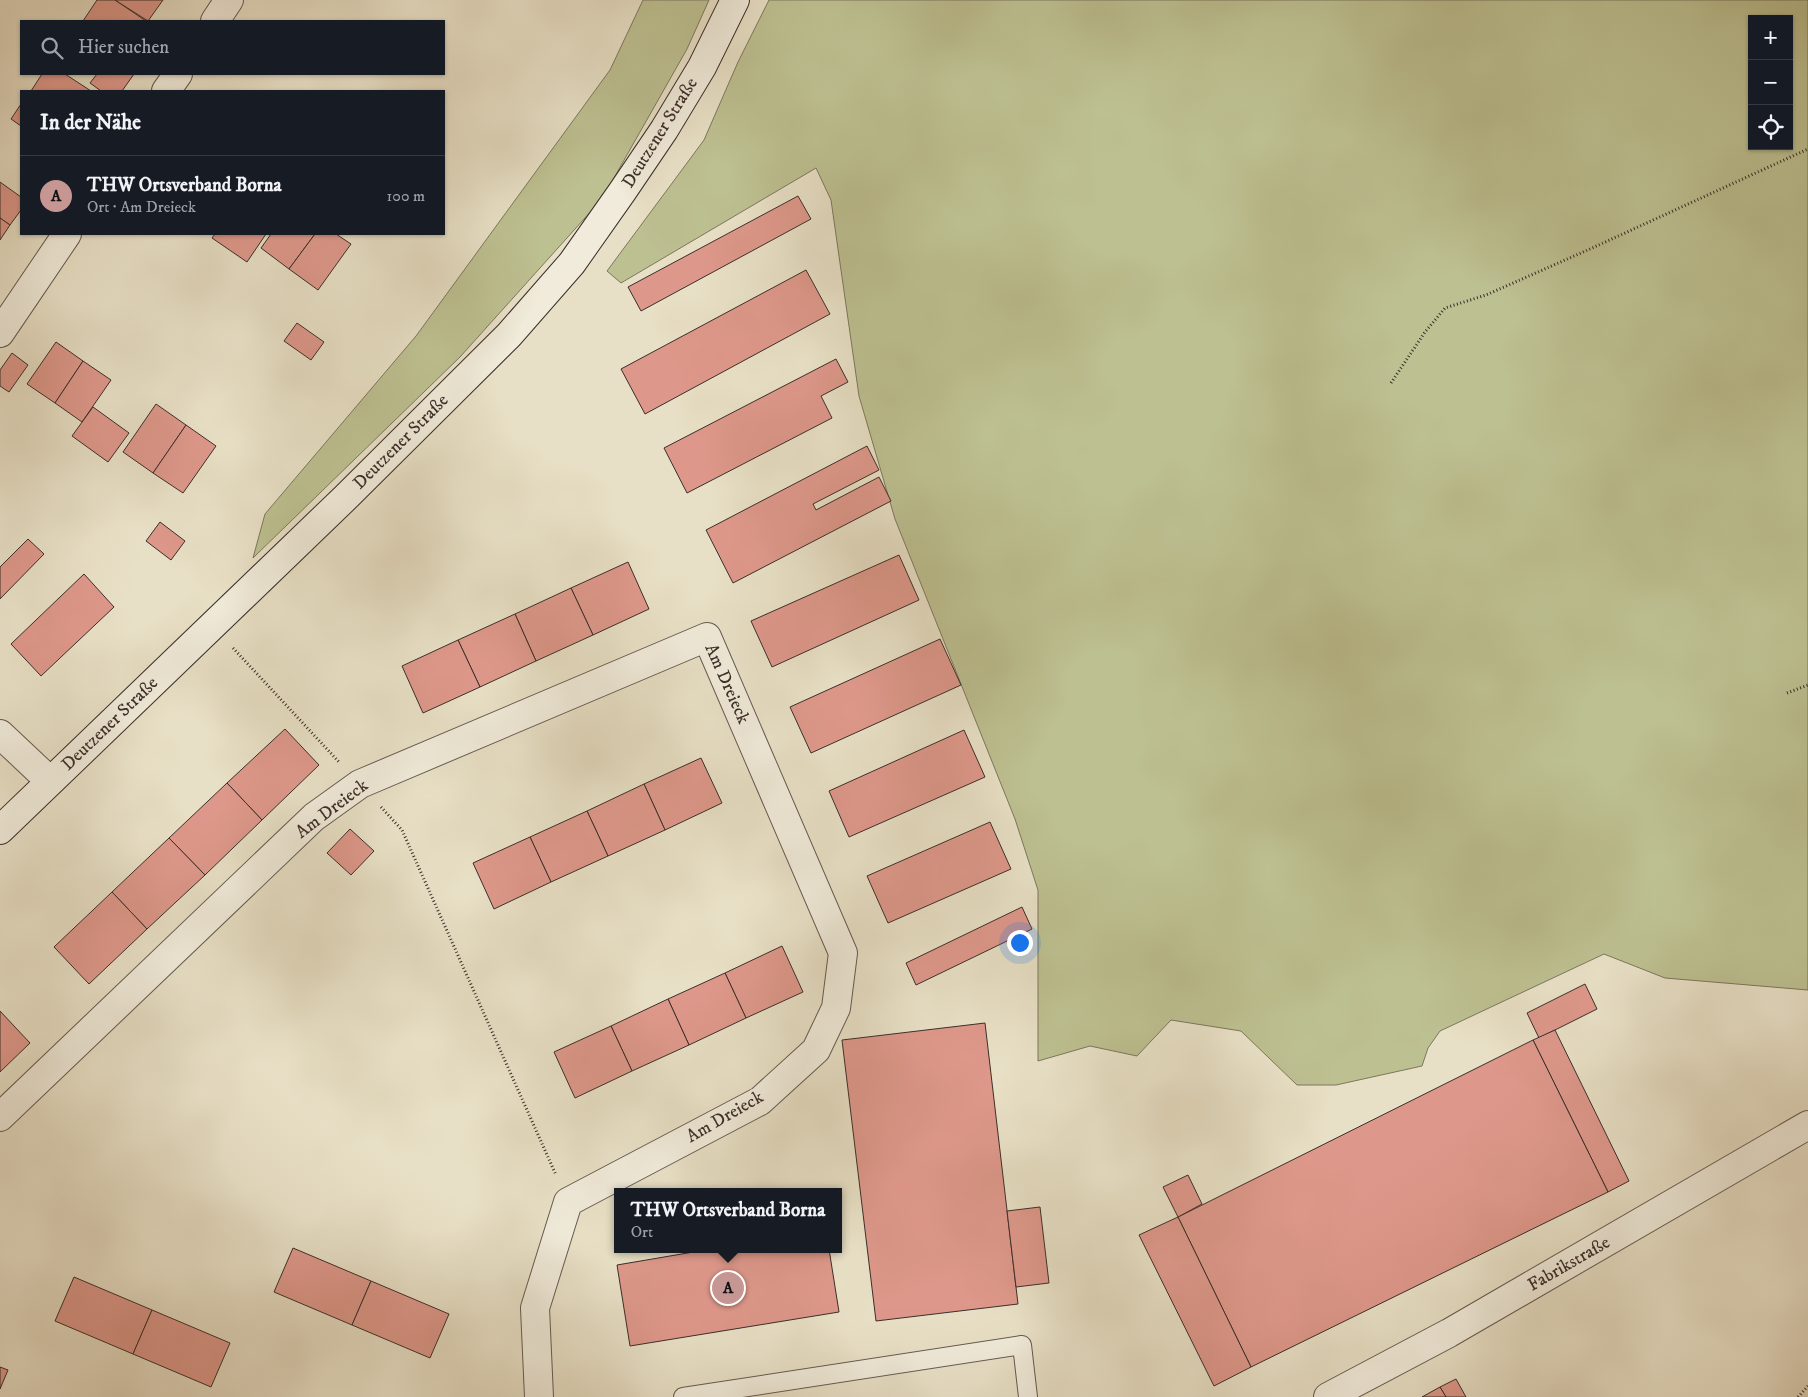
<!DOCTYPE html>
<html lang="de">
<head>
<meta charset="utf-8">
<style>
  body { margin:0; font-family:"IM FELL DW Pica",serif; background:#20242c; color:#f1f3f6 }
  .controls { position:absolute; right:15px; top:15px; display:grid; overflow:hidden; border-radius:0px; box-shadow:0 1px 4px #0004 }
  .controls button { width:45px; height:45px; display:grid; place-items:center; padding:0; border:0; border-bottom:1px solid #363941; background:#171b24; color:#f1f3f6; font:25px sans-serif }
  .you { position:absolute; left:1019px; top:942px; width:18px; height:18px; margin:-12px; border:4px solid #fff; border-radius:50%; background:#1a73e8; box-shadow:0 0 0 8px #1a73e833 }
  .badge { display:grid; place-items:center; width:32px; height:32px; border-radius:50%; background:#c59692; color:#111; font-size:16px; font-weight:700 }
  .pin { position:absolute; translate:-50% -50%; border:2px solid #fff; box-shadow:0 1px 5px #0006 }
  .popup { position:absolute; left:614px; top:1188px; width:228px; height:65px; box-sizing:border-box; display:grid; place-content:center; border-radius:0px; background:#171b24; filter:drop-shadow(0 1px 4px #0005); font-size:16px; white-space:nowrap; color:#9ea1a6 }
  .popup b { font-size:19px; color:#f1f3f6 }
  .popup::after { content:''; position:absolute; left:50%; top:100%; margin-left:-10px; border:10px solid transparent; border-top-color:#171b24 }
  .list { margin:0; padding:0; list-style:none }
  h2 { display:flex; justify-content:space-between; align-items:center; height:65px; margin:0; padding:0 20px; font-size:21px }
  h2 small { font-size:16px; font-weight:400; color:#9ea1a6 }
  .list li { display:grid; grid-template-columns:32px 1fr auto; gap:15px; align-items:center; box-sizing:border-box; height:80px; padding:0 20px; border-top:1px solid #363941 }
  .list b { display:block; font-size:19px; white-space:nowrap }
  .list p { margin:0; font-size:16px; white-space:nowrap; color:#9ea1a6 }
  .list em { font-size:16px; font-style:normal; color:#9ea1a6 }
  .icon { flex:none; width:28px; height:28px; fill:none; stroke:currentColor; stroke-width:2; stroke-linecap:round; stroke-linejoin:round }
  .map { position:relative; flex:none; width:1808px; height:1397px; overflow:hidden }
  .search { position:absolute; background:#171b24; box-shadow:0 1px 4px #0004; left:20px; top:20px; width:425px; height:55px; display:flex; align-items:center; gap:12px; box-sizing:border-box; padding:0 18px; border-radius:0px; color:#9ea1a6; font-size:19px }
  .panel { position:absolute; background:#171b24; box-shadow:0 1px 4px #0004; left:20px; top:90px; width:425px; height:145px; border-radius:0px }
  .map>svg:first-child { display:block }
  .green { fill:#bdc091; stroke:#7c775e; fill-rule:evenodd }
  .building { fill:#de988b; stroke:#3b2e2a }
  .lines { fill:none; stroke-linecap:round; stroke-linejoin:round }
  .service-casing { stroke:#665a51; stroke-width:20 }
  .minor-casing { stroke:#665a51; stroke-width:30 }
  .secondary-casing { stroke:#3b2e2a; stroke-width:30 }
  .path { stroke:#3b2e2a; stroke-width:3; stroke-dasharray:1 2.5; stroke-linecap:butt }
  .service { stroke:#f0ebda; stroke-width:18 }
  .minor { stroke:#f0ebda; stroke-width:28 }
  .secondary { stroke:#f0ebda; stroke-width:28 }
  .labels { text-anchor:middle; dominant-baseline:central; stroke-width:5; stroke-linejoin:round; paint-order:stroke }
  .street-label { font-size:18px; fill:#3b2e2a; stroke:#f0ebda }
</style>
</head>
<body>
<div class="map">
<svg width="1808" height="1397" viewBox="0 0 1808 1397">
  <rect width="100%" height="100%" fill="#e8e0c6"/>
  <filter id="stains"><feTurbulence type="fractalNoise" baseFrequency=".004" numOctaves="4"/><feColorMatrix values="0 0 0 0 .2 0 0 0 0 .09 0 0 0 0 .02 0 0 0 .5 -.17"/></filter>
  <radialGradient id="worn" r=".72"><stop offset=".6" stop-color="#630" stop-opacity="0"/><stop offset="1" stop-color="#630" stop-opacity=".3"/></radialGradient>
  <g class="green">
    <path d="M 643,0 L 709,0 L 687,49 L 602,199 L 460,357 L 253,558 L 265,514 L 416,336 L 610,70 Z"/>
    <path d="M 769,0 L 1808,0 L 1808,990 L 1665,978 L 1604,954 L 1440,1031 L 1428,1048 L 1422,1066 L 1336,1085 L 1297,1085 L 1241,1031 L 1171,1020 L 1137,1056 L 1090,1046 L 1038,1061 L 1038,890 L 1015,819 L 895,519 L 859,396 L 831,200 L 816,168 L 621,283 L 607,271 L 704,140 L 738,62 ZM 1752,19 L 1789,19 L 1789,146 L 1752,146 Z"/>
  </g>
  <g class="building">
    <path d="M 97,0 L 115,0 L 146,21 L 83,21 Z"/>
    <path d="M 115,0 L 163,0 L 148,21 Z"/>
    <path d="M 42,74 L 65,74 L 91,91 L 31,91 Z"/>
    <path d="M 97,74 L 134,74 L 122,91 L 101,91 L 90,83 Z"/>
    <path d="M 21,104 L 21,126 L 11,119 Z"/>
    <path d="M 0,182 L 21,197 L 21,210 L 10,225 L 0,218 Z"/>
    <path d="M 798,196 L 811,219 L 641,311 L 628,287 Z"/>
    <path d="M 0,218 L 10,225 L 0,240 Z"/>
    <path d="M 215,234 L 266,234 L 247,262 L 212,238 Z"/>
    <path d="M 271,234 L 315,234 L 289,269 L 261,248 Z"/>
    <path d="M 315,234 L 336,234 L 351,244 L 318,290 L 289,269 Z"/>
    <path d="M 806,270 L 830,314 L 645,414 L 621,369 Z"/>
    <path d="M 297,323 L 324,342 L 311,360 L 284,341 Z"/>
    <path d="M 56,342 L 83,361 L 55,403 L 27,384 Z"/>
    <path d="M 12,353 L 28,365 L 9,392 L 0,386 L 0,370 Z"/>
    <path d="M 836,359 L 848,382 L 821,396 L 832,418 L 687,493 L 664,448 Z"/>
    <path d="M 83,361 L 111,380 L 82,422 L 55,403 Z"/>
    <path d="M 156,404 L 186,425 L 153,473 L 123,452 Z"/>
    <path d="M 93,407 L 129,433 L 108,462 L 72,436 Z"/>
    <path d="M 186,425 L 216,446 L 183,493 L 153,473 Z"/>
    <path d="M 867,446 L 879,470 L 813,504 L 816,510 L 879,477 L 891,501 L 733,583 L 706,530 Z"/>
    <path d="M 160,522 L 185,541 L 171,560 L 146,541 Z"/>
    <path d="M 28,539 L 44,554 L 0,599 L 0,567 Z"/>
    <path d="M 899,555 L 919,600 L 772,667 L 751,621 Z"/>
    <path d="M 628,562 L 649,609 L 593,635 L 571,588 Z"/>
    <path d="M 84,574 L 114,607 L 41,676 L 11,644 Z"/>
    <path d="M 571,588 L 593,635 L 536,661 L 515,614 Z"/>
    <path d="M 515,614 L 536,661 L 480,687 L 458,640 Z"/>
    <path d="M 940,639 L 961,685 L 811,753 L 790,707 Z"/>
    <path d="M 458,640 L 480,687 L 423,713 L 402,666 Z"/>
    <path d="M 285,729 L 319,765 L 262,820 L 227,783 Z"/>
    <path d="M 964,730 L 985,777 L 849,837 L 829,791 Z"/>
    <path d="M 701,758 L 722,803 L 665,830 L 644,784 Z"/>
    <path d="M 227,783 L 262,820 L 205,875 L 169,838 Z"/>
    <path d="M 644,784 L 665,830 L 608,856 L 587,811 Z"/>
    <path d="M 587,811 L 608,856 L 551,882 L 530,837 Z"/>
    <path d="M 990,822 L 1011,869 L 888,923 L 867,876 Z"/>
    <path d="M 350,829 L 374,851 L 351,875 L 327,853 Z"/>
    <path d="M 530,837 L 551,882 L 494,909 L 473,863 Z"/>
    <path d="M 169,838 L 205,875 L 147,929 L 112,892 Z"/>
    <path d="M 112,892 L 147,929 L 89,984 L 54,947 Z"/>
    <path d="M 1022,907 L 1032,929 L 916,985 L 906,963 Z"/>
    <path d="M 782,946 L 803,992 L 746,1018 L 725,973 Z"/>
    <path d="M 725,973 L 746,1018 L 689,1045 L 668,999 Z"/>
    <path d="M 1585,984 L 1597,1009 L 1539,1038 L 1527,1013 Z"/>
    <path d="M 668,999 L 689,1045 L 632,1071 L 611,1026 Z"/>
    <path d="M 0,1011 L 30,1043 L 0,1072 Z"/>
    <path d="M 985,1023 L 1018,1304 L 876,1321 L 842,1040 Z"/>
    <path d="M 611,1026 L 632,1071 L 575,1098 L 554,1052 Z"/>
    <path d="M 1555,1030 L 1629,1181 L 1608,1192 L 1533,1040 Z"/>
    <path d="M 1533,1040 L 1608,1192 L 1251,1367 L 1178,1217 Z"/>
    <path d="M 1188,1175 L 1202,1204 L 1178,1217 L 1163,1187 Z"/>
    <path d="M 1040,1207 L 1049,1283 L 1016,1287 L 1007,1211 Z"/>
    <path d="M 1178,1217 L 1251,1367 L 1214,1386 L 1139,1235 Z"/>
    <path d="M 293,1248 L 371,1281 L 352,1325 L 274,1292 Z"/>
    <path d="M 711,1249 L 829,1249 L 839,1312 L 630,1346 L 617,1265 Z"/>
    <path d="M 74,1277 L 152,1310 L 133,1354 L 55,1321 Z"/>
    <path d="M 371,1281 L 449,1314 L 430,1358 L 352,1325 Z"/>
    <path d="M 152,1310 L 230,1343 L 211,1387 L 133,1354 Z"/>
    <path d="M 0,1367 L 8,1370 L 0,1389 Z"/>
    <path d="M 1456,1379 L 1466,1397 L 1446,1397 L 1440,1387 Z"/>
    <path d="M 1440,1387 L 1446,1397 L 1422,1397 Z"/>
  </g>
  <g class="lines">
    <g class="service-casing">
      <path id="service" d="M 683,1397 L 1022,1345 L 1028,1397"/>
    </g>
    <g class="minor-casing">
      <g id="minor">
        <path d="M 215,21 L 229,0"/>
        <path d="M 166,91 L 178,74"/>
        <path d="M 0,333 L 67,234"/>
        <path d="M 0,734 L 50,781"/>
        <path d="M 0,1117 L 314,817 L 360,784 L 707,637 L 843,953 L 836,1008 L 816,1050 L 760,1101 L 568,1202 L 535,1308 L 539,1397"/>
        <path d="M 1328,1397 L 1449,1333 L 1808,1125"/>
      </g>
    </g>
    <g class="secondary-casing">
      <path id="secondary" d="M 0,830 L 345,498 L 509,335 L 572,263 L 622,192 L 664,130 L 702,67 L 735,0"/>
    </g>
    <g class="path">
      <path d="M 1391,383 L 1425,332 L 1445,308 L 1486,295 L 1590,249 L 1808,149"/>
      <path d="M 233,648 L 339,762"/>
      <path d="M 1787,693 L 1808,685"/>
      <path d="M 381,807 L 402,830 L 556,1175"/>
      <path d="M 1798,1397 L 1808,1386"/>
    </g>
    <use href="#service" class="service"/>
    <use href="#minor" class="minor"/>
    <use href="#secondary" class="secondary"/>
  </g>
  <g class="labels">
    <g class="street-label">
      <text transform="translate(660 133) rotate(-58)">Deutzener Straße</text>
      <text transform="translate(401 442) rotate(-45)">Deutzener Straße</text>
      <text transform="translate(727 684) rotate(66)">Am Dreieck</text>
      <text transform="translate(110 724) rotate(-44)">Deutzener Straße</text>
      <text transform="translate(332 809) rotate(-37)">Am Dreieck</text>
      <text transform="translate(725 1117) rotate(-30)">Am Dreieck</text>
      <text transform="translate(1569 1264) rotate(-30)">Fabrikstraße</text>
    </g>
  </g>
  <rect width="100%" height="100%" filter="url(#stains)"/>
  <rect width="100%" height="100%" fill="url(#worn)"/>
</svg>
<div class="controls">
<button>+</button>
<button>−</button>
<button><svg class="icon" aria-label="locate" viewBox="0 0 24 24"><circle cx="12" cy="12" r="6"/><path d="M12 2v4M12 18v4M2 12h4M18 12h4"/></svg></button>
</div>
<div class="you"></div>
<div class="pin badge" style="left:728px;top:1288px">A</div>
<div class="popup"><b>THW Ortsverband Borna</b>Ort</div>
<div class="search"><svg class="icon" aria-label="search" viewBox="0 0 24 24"><circle cx="10" cy="10" r="6"/><path d="M15 15l6 6"/></svg>Hier suchen</div>
<section class="panel">
<h2>In der Nähe<small></small></h2>
<ul class="list">
<li><span class="badge">A</span><div><b>THW Ortsverband Borna</b><p>Ort · Am Dreieck</p></div><em>100 m</em></li>
</ul>
</section>
</div>
</body>
</html>
